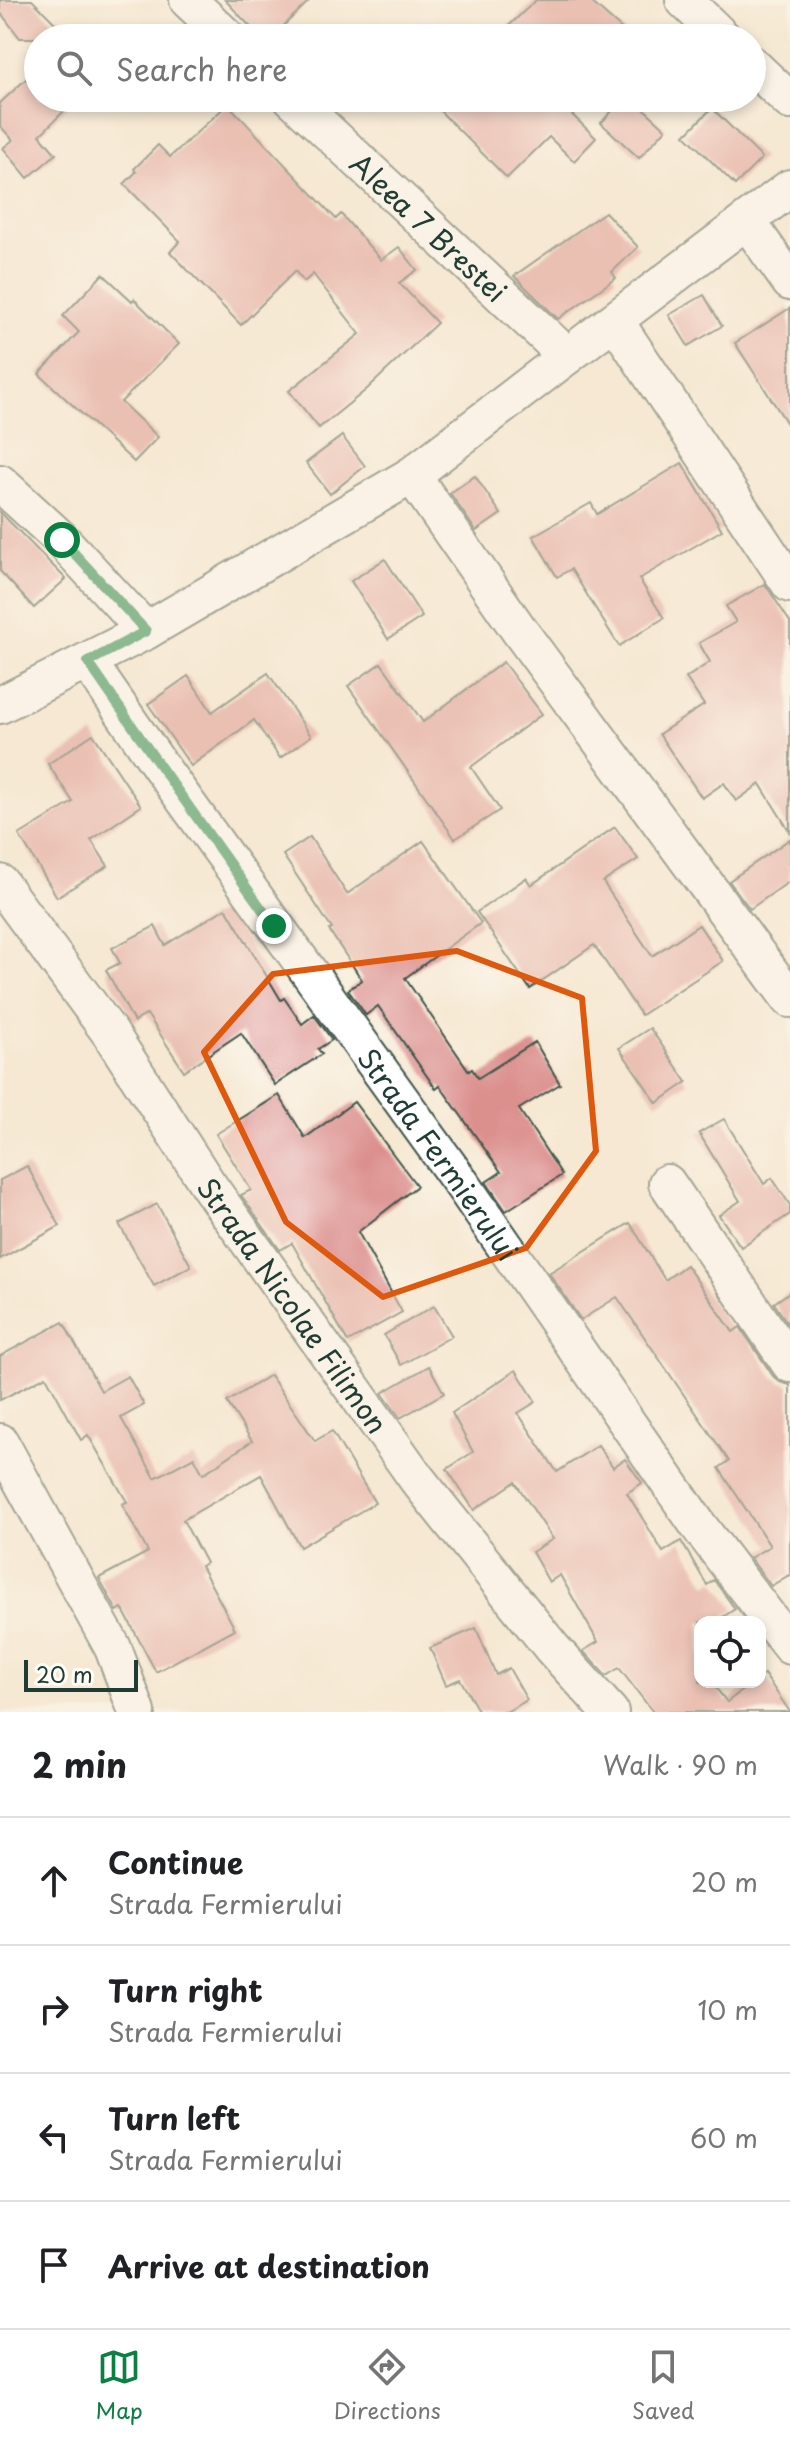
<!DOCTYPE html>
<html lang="en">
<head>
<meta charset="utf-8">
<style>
  body { margin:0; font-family:"Playpen Sans",sans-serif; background:#f6f6f6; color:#202124 }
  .controls { position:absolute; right:24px; bottom:24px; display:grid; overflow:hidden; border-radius:16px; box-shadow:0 4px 12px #0003 }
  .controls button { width:72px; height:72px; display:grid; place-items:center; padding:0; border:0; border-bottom:2px solid #e0e0e0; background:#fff; color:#202124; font:40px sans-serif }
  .scale { position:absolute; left:24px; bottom:20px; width:114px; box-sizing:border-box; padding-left:8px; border:4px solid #1f3d34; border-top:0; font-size:22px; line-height:28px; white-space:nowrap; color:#1f3d34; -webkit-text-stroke:6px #fdfcf7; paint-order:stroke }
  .stop { position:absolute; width:24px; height:24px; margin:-18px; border:6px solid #0b8043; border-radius:50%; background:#fff }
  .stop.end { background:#0b8043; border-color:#fff; box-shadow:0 2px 8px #0008 }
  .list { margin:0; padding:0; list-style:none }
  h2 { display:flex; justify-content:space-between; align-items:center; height:104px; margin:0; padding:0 32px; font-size:34px }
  h2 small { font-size:26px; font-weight:400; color:#757577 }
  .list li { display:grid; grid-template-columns:52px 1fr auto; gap:24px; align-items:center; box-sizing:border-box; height:128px; padding:0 32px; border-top:2px solid #e0e0e0 }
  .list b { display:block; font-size:30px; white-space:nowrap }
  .list p { margin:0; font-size:26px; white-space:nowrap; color:#757577 }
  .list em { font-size:26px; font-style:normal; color:#757577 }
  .icon { flex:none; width:44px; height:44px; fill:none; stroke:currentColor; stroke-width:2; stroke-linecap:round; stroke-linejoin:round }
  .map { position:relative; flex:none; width:790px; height:1712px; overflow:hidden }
  .search { position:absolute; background:#fff; box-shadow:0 4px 12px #0003; left:24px; right:24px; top:24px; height:88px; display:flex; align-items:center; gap:20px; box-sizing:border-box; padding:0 28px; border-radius:44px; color:#757577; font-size:30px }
  .sheet { height:616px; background:#fff }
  nav { display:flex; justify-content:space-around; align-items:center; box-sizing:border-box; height:112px; border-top:2px solid #e0e0e0; background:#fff; font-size:22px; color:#757577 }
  nav a { display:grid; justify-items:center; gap:4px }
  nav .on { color:#0b8043 }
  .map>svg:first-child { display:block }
  .building { fill:#dc908e }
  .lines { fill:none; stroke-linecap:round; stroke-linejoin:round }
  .minor-casing { stroke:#3f574c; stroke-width:40 }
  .minor { stroke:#fff; stroke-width:36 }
  .route { stroke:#0b8043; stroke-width:10 }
  .marked { fill:none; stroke:#de580e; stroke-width:6; stroke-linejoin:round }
  .labels { text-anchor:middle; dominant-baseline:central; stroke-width:6; stroke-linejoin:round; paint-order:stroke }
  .street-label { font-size:28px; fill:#1f3d34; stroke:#fdfcf7 }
</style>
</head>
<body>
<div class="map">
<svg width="790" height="1712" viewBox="0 0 790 1712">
  <rect width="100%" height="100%" fill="#fdfcf7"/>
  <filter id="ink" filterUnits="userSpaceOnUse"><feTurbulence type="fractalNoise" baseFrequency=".0125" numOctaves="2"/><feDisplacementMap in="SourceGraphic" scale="16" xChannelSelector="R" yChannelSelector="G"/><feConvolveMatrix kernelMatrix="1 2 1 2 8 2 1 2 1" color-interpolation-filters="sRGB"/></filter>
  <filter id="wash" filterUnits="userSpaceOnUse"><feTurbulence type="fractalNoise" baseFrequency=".006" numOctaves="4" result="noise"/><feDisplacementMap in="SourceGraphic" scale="32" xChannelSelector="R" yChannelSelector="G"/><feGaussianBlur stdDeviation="1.8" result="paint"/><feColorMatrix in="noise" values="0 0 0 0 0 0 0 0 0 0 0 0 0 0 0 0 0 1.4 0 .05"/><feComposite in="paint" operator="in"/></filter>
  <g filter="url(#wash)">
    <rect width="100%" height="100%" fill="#f6e8d2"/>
    <g id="blocks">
      <g class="building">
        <path d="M 0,0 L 32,0 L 70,38 L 20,38 L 0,12 Z"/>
        <path d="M 225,0 L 310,0 L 271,38 L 261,38 Z"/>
        <path d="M 536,0 L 589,0 L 632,38 L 496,38 Z"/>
        <path d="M 38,68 L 38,98 L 77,98 L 40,135 L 56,154 L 28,178 L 3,148 L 13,140 L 0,126 L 0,103 Z"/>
        <path d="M 427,98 L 555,98 L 596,138 L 574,161 L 549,137 L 507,178 Z"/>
        <path d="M 624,98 L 632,98 L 666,129 L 639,158 L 601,123 Z"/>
        <path d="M 228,104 L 336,219 L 341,214 L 381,260 L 399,247 L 417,270 L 399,283 L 437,323 L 366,390 L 319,428 L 289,391 L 360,334 L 313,274 L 304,282 L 295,271 L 241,325 L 170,252 L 180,241 L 124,184 L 136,172 L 134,169 L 158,145 L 170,157 Z"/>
        <path d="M 712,108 L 762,158 L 735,185 L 685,135 Z"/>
        <path d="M 605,212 L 638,247 L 612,272 L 616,278 L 558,319 L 514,276 Z"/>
        <path d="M 103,274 L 132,301 L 134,299 L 179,344 L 121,402 L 158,437 L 134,462 L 39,374 L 79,332 L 63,316 Z"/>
        <path d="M 704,295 L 722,326 L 688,346 L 669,315 Z"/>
        <path d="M 790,308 L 790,428 L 735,343 Z"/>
        <path d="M 342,436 L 365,466 L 330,494 L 306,463 Z"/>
        <path d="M 682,463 L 722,530 L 639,579 L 664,618 L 619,646 L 571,569 L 557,577 L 533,536 L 591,503 L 597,514 Z"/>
        <path d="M 475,476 L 501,514 L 476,531 L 450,493 Z"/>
        <path d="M 0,512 L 66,579 L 34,608 L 0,571 Z"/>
        <path d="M 385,559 L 422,617 L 388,639 L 351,581 Z"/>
        <path d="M 765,584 L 790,622 L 790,832 L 760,784 L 736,801 L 724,783 L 702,798 L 659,734 L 704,705 L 686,678 L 710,662 L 699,643 L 736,622 L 726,606 Z"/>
        <path d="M 503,662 L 542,714 L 471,767 L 500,810 L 455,839 L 348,686 L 381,663 L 423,722 Z"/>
        <path d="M 268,673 L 311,736 L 280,758 L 254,720 L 191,766 L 148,704 L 188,676 L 212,712 Z"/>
        <path d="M 93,734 L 141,806 L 91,840 L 108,866 L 57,897 L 19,835 L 73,802 L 48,764 Z"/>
        <path d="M 615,827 L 638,859 L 603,882 L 652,956 L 699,925 L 723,961 L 641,1015 L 594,945 L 530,989 L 477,912 L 526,878 L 531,885 Z"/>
        <path d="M 310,837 L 347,894 L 423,841 L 481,923 L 405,978 L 469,1071 L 472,1069 L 478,1078 L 535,1042 L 560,1084 L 519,1109 L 562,1175 L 506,1211 L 486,1182 L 501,1172 L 440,1086 L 436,1089 L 378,1006 L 366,1015 L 348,990 L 362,980 L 329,930 L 332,929 L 283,855 Z"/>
        <path d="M 790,839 L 790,881 L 750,909 L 729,881 Z"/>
        <path d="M 226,908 L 281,1000 L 284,998 L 302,1024 L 314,1015 L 332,1040 L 318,1049 L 322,1054 L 275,1085 L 241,1033 L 184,1071 L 147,1014 L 134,1022 L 106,970 L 120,963 L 112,948 L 155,926 L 165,945 Z"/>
        <path d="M 650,1028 L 687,1082 L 657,1103 L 619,1048 Z"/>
        <path d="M 279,1095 L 305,1138 L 354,1102 L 417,1186 L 358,1232 L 402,1312 L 348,1342 L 292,1243 L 280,1250 L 241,1195 L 251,1190 L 216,1134 Z"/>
        <path d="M 724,1119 L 764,1184 L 772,1178 L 790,1205 L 790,1214 L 741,1247 L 719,1215 L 740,1201 L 699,1133 Z"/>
        <path d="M 27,1166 L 60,1226 L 0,1259 L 0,1180 Z"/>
        <path d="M 157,1204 L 191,1266 L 154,1286 L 119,1224 Z"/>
        <path d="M 630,1223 L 665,1280 L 686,1265 L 733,1332 L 740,1327 L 773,1376 L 780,1382 L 790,1385 L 790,1577 L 789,1575 L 771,1586 L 750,1558 L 770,1546 L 719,1468 L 729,1461 L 617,1297 L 581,1320 L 549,1273 Z"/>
        <path d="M 790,1292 L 790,1327 L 774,1303 Z"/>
        <path d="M 434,1306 L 452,1336 L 401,1365 L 384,1335 Z"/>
        <path d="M 63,1322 L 101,1391 L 128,1376 L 144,1405 L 121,1418 L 155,1478 L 194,1457 L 203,1474 L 252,1441 L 227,1402 L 270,1375 L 315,1441 L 332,1431 L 375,1503 L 300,1547 L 261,1475 L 183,1520 L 206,1563 L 201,1566 L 235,1629 L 156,1672 L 122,1608 L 117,1611 L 99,1578 L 148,1552 L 122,1504 L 127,1502 L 88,1435 L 81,1440 L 46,1376 L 0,1400 L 0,1356 Z"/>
        <path d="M 429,1366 L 444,1393 L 400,1418 L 382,1393 Z"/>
        <path d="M 516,1370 L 536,1402 L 518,1413 L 557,1472 L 598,1445 L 613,1467 L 625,1459 L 642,1483 L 627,1493 L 663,1552 L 681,1541 L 707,1585 L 714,1580 L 735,1609 L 715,1622 L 700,1622 L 700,1682 L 711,1682 L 727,1702 L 753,1682 L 760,1682 L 760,1677 L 764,1674 L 790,1712 L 653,1712 L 619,1668 L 606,1676 L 583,1651 L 598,1642 L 560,1575 L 549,1582 L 532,1552 L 553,1539 L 515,1482 L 474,1510 L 447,1469 L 473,1452 L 452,1413 Z"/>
        <path d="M 476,1628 L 496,1675 L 509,1668 L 527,1700 L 506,1712 L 479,1712 L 460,1679 L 446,1685 L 430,1648 Z"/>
      </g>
    </g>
  </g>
  <g filter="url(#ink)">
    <use href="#blocks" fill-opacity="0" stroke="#3f574c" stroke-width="2"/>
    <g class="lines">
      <g class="minor-casing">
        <g id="minor">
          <path d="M 188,0 L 228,38"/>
          <path d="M 684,0 L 723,38"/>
          <path d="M 752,65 L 790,101"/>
          <path id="s1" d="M 292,98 L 567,356"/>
          <path d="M 747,221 L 790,282"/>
          <path d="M 615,321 L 790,584"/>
          <path d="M 412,475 L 519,630 L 790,999"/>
          <path d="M 0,483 L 62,540 L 146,631"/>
          <path id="s2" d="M 88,662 L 160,766 L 464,1187 L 698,1525 L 790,1646"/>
          <path d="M 0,705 L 146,631 L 412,475 L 567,356 L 790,188"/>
          <path id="s3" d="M 0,883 L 110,1033 L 207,1183 L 417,1479 L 552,1648 L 610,1712"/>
          <path d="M 667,1183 L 790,1364"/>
          <path d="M 0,1442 L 113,1648 L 137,1712"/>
        </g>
      </g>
      <use href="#minor" class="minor"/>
    </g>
  </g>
  <g class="lines" filter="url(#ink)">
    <path class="route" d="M 62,540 L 146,631 L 88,662 L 160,766 L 274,926"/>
  </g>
  <path d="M0 0H790V1712H0ZM 457,951 L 582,998 L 596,1151 L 526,1248 L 383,1297 L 286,1222 L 204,1052 L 273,974 Z" fill="#f6e8d2" fill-opacity=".55" fill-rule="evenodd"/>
  <path class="marked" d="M 457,951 L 582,998 L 596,1151 L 526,1248 L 383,1297 L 286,1222 L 204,1052 L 273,974 Z"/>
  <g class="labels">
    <g class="street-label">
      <text stroke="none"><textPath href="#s1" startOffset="188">Aleea 7 Brestei</textPath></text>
      <text stroke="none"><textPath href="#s2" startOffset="604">Strada Fermierului</textPath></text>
      <text stroke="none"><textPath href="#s3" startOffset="514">Strada Nicolae Filimon</textPath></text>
    </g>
  </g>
</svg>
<div class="controls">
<button><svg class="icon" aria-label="locate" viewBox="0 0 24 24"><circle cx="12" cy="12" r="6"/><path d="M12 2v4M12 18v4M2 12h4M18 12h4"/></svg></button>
</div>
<div class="scale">20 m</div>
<div class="stop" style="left:62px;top:540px"></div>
<div class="stop end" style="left:274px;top:926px"></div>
<div class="search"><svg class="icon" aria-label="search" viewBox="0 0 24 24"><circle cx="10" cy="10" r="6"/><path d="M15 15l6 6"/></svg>Search here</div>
</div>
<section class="sheet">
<h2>2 min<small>Walk · 90 m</small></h2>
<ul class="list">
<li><svg class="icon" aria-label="ahead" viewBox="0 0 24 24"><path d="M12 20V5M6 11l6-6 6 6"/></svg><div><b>Continue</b><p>Strada Fermierului</p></div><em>20 m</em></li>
<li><svg class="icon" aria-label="right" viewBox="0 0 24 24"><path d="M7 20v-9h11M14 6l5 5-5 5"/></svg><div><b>Turn right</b><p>Strada Fermierului</p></div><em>10 m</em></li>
<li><svg class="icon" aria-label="left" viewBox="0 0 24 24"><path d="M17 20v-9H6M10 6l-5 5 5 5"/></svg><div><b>Turn left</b><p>Strada Fermierului</p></div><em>60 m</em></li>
<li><svg class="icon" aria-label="arrive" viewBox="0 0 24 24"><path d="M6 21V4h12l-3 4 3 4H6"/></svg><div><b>Arrive at destination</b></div></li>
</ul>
</section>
<nav>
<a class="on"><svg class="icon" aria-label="map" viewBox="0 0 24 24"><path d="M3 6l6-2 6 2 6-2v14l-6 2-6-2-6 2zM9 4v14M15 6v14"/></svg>Map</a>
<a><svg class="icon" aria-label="directions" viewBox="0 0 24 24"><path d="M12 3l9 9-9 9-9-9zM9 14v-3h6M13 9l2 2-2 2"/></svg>Directions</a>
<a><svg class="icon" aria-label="saved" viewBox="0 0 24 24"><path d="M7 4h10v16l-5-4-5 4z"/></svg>Saved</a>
</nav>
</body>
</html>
